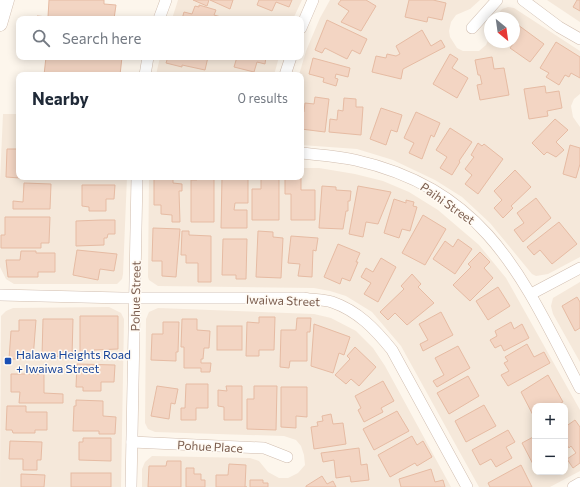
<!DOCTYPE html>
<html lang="en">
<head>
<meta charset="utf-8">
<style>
  body { margin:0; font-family:Commissioner,sans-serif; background:#f2f2f3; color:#1f2937 }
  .controls { position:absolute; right:12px; bottom:12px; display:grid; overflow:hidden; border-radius:8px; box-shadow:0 2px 10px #0003 }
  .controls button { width:36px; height:36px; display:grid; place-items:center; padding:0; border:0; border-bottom:1px solid #e0e1e3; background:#fff; color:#1f2937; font:20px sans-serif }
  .compass { position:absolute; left:484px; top:12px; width:36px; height:36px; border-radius:50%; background:#fff; box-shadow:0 2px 10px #0003; rotate:151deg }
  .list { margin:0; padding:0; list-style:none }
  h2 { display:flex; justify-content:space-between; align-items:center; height:52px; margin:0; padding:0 16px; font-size:17px }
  h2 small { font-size:13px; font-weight:400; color:#747a83 }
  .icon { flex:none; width:22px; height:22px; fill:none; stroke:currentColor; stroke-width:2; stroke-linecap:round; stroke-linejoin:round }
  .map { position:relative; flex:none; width:580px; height:487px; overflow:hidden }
  .search { position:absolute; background:#fff; box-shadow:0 2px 10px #0003; left:16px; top:16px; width:288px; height:44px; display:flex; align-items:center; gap:10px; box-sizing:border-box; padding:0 14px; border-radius:8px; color:#747a83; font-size:15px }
  .panel { position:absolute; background:#fff; box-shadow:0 2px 10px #0003; left:16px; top:72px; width:288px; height:108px; border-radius:8px }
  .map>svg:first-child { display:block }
  .residential { fill:#f5e8da; fill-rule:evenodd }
  .building { fill:#f3d5c3; stroke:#e6bba3 }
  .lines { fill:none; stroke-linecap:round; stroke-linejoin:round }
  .minor-casing { stroke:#d1beb0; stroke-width:12 }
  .tertiary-casing { stroke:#d1beb0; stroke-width:15 }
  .minor { stroke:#fff; stroke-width:11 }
  .tertiary { stroke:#fff; stroke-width:14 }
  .transit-dot { fill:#1a4fb4; stroke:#fffaf3; stroke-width:1.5 }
  .labels { text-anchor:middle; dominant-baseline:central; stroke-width:3; stroke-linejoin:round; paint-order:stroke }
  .street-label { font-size:12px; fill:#7a5c4d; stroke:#fffaf3 }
  .transit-label { font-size:12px; fill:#164399; stroke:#fffaf3; text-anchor:start }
</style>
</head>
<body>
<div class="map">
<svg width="580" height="487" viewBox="0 0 580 487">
  <rect width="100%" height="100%" fill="#fdf6ec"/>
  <g class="residential">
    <path d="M 178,0 L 302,0 L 293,19 L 172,19 Z"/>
    <path d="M 330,0 L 480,0 L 470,9 L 456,15 L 451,22 L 449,31 L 450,37 L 457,48 L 463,51 L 479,51 L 486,45 L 490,36 L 490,42 L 514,42 L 514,18 L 494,18 L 502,9 L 508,7 L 514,8 L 580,51 L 580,94 L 574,99 L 571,106 L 573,117 L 580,127 L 580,257 L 548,274 L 536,276 L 532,274 L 490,223 L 462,197 L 435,180 L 393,160 L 357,149 L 301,145 L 301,75 L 299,75 L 306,51 L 320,18 Z"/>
    <path d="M 547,0 L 580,0 L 580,22 Z"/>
    <path d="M 160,57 L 279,57 L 274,75 L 156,75 Z"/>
    <path d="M 3,114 L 19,114 L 19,177 L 127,177 L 123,274 L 122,279 L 117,284 L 14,284 L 6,279 L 0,267 L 0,181 Z"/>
    <path d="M 301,168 L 319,168 L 355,174 L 383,181 L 409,192 L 438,210 L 479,245 L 506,278 L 580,410 L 580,471 L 550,487 L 479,487 L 401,346 L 372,312 L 346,296 L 330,291 L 314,288 L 158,286 L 149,280 L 148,277 L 149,177 L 301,177 ZM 535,406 L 565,406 L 565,472 L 535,472 Z"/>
    <path d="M 580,282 L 580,362 L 553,314 L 551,306 L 553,298 Z"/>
    <path d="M 109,307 L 121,313 L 124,319 L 121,487 L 0,487 L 1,316 L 6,311 L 13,308 Z"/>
    <path d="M 158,308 L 314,314 L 331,318 L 356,331 L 373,348 L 385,366 L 451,487 L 142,487 L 142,469 L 145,462 L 152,456 L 250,458 L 259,461 L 268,472 L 279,478 L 288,478 L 298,473 L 305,465 L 304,455 L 301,446 L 296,440 L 284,436 L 155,432 L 148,429 L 145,423 L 146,319 L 149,312 Z"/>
  </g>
  <g class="building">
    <path d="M 49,0 L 104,0 L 104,4 L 116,5 L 114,19 L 36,19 L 37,16 L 48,17 Z"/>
    <path d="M 193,0 L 209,0 L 207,6 Z"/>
    <path d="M 210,0 L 233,0 L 230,9 Z"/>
    <path d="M 259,0 L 292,0 L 289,7 L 276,2 L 272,11 L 257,5 Z"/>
    <path d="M 341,0 L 366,0 L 376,6 L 361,31 L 341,22 L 349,11 L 338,4 Z"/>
    <path d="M 409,0 L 433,0 L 446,3 L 442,20 L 428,17 L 427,22 L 405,17 Z"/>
    <path d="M 577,0 L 580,0 L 580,11 L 573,7 Z"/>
    <path d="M 199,5 L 216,10 L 214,15 L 221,17 L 221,19 L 182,19 L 184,12 L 192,14 L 195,6 L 199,7 Z"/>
    <path d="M 327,20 L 367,39 L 360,54 L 352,50 L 347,59 L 325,48 L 322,53 L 315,50 Z"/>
    <path d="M 514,22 L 544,44 L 530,62 L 510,48 L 513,44 L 510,42 L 514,42 Z"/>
    <path d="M 422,30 L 431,46 L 441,40 L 445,47 L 403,69 L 401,79 L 372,72 L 376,56 L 386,58 L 387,54 L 396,56 L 400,54 L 396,46 Z"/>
    <path d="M 556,42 L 580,57 L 580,78 L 571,73 L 569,77 L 565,75 L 559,85 L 546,77 L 549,73 L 540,68 Z"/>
    <path d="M 450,54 L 458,59 L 452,68 L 468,78 L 457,98 L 433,84 Z"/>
    <path d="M 46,57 L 122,57 L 120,75 L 44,75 Z"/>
    <path d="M 168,57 L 208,57 L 205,70 L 182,65 L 182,67 L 166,63 Z"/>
    <path d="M 237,57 L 266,57 L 265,64 L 257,62 L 254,72 L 234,67 Z"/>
    <path d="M 492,57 L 494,69 L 504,68 L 509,95 L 480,100 L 477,85 L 482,84 L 480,75 L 478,75 L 475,60 Z"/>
    <path d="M 313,58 L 350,68 L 348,77 L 336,74 L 335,78 L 338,79 L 336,86 L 323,82 L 324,78 L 309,74 Z"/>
    <path d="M 545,86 L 546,93 L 559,91 L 562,108 L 547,111 L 548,116 L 529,119 L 524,89 Z"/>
    <path d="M 315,97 L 329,99 L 325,132 L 301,129 L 301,112 L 304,112 L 305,103 L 314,104 Z"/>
    <path d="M 344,98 L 356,99 L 356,107 L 363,107 L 361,135 L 329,132 L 330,119 L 337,120 L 338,110 L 343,111 Z"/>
    <path d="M 381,108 L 402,115 L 397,132 L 391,130 L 386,145 L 370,139 Z"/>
    <path d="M 416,112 L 440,123 L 434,137 L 431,135 L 422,159 L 409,153 L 414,143 L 404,138 Z"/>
    <path d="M 555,119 L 568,130 L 556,142 L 564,150 L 556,157 L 547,152 L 544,155 L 532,143 Z"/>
    <path d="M 450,128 L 472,142 L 459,161 L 460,162 L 452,175 L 440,168 L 447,157 L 436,150 Z"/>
    <path d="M 478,143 L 482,146 L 484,144 L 503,159 L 478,194 L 465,184 L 472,175 L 465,169 L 474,157 L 471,155 Z"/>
    <path d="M 570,145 L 580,148 L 580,164 L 576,178 L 563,174 Z"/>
    <path d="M 7,149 L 19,149 L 20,178 L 6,177 Z"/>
    <path d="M 515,170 L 531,187 L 511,206 L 513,208 L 503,218 L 494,208 L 502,200 L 494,191 Z"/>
    <path d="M 154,177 L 173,177 L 173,183 L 182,184 L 182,191 L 179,191 L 180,222 L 172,222 L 172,215 L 161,214 L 161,205 L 154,205 Z"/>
    <path d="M 197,177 L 214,177 L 214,222 L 191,222 L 191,180 L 197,180 Z"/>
    <path d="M 222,177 L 248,179 L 248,203 L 235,203 L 234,210 L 247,210 L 247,228 L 221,228 Z"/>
    <path d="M 261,177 L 279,177 L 279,220 L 252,220 L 252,189 L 261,189 Z"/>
    <path d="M 285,178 L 301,178 L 301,190 L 315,190 L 315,220 L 291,220 L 291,194 L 285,194 Z"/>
    <path d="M 24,183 L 51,184 L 50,209 L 13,209 L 13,201 L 23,202 Z"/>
    <path d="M 82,185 L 115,185 L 114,199 L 106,199 L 106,211 L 89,211 L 89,207 L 82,206 Z"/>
    <path d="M 322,186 L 336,187 L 336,190 L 351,191 L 350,201 L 348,201 L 348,211 L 346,211 L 343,229 L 319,228 Z"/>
    <path d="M 358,186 L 391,192 L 378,224 L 366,222 L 363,237 L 349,234 Z"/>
    <path d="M 536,198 L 551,218 L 523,242 L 514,230 L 524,223 L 517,213 Z"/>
    <path d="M 394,199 L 406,203 L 406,200 L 414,202 L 413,206 L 417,207 L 410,231 L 402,229 L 399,238 L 384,233 Z"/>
    <path d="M 423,215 L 446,229 L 425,265 L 402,253 Z"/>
    <path d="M 5,217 L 50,217 L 49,243 L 41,243 L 41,248 L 1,248 L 1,235 L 5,235 Z"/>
    <path d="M 101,220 L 115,220 L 115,234 L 108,234 L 107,238 L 104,238 L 104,245 L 76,246 L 76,221 Z"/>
    <path d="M 559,222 L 577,244 L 552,264 L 540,250 L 534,255 L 527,247 Z"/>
    <path d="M 153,228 L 180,229 L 176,277 L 162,276 L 162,261 L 152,261 Z"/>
    <path d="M 182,231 L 189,231 L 189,235 L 211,236 L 211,282 L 198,282 L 198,263 L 186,263 L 186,255 L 181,255 Z"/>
    <path d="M 258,231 L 273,232 L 273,237 L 283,238 L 281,278 L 256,277 Z"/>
    <path d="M 291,236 L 318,238 L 316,251 L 313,250 L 312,277 L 298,276 L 300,264 L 288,263 Z"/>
    <path d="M 223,239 L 247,239 L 246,279 L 236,279 L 236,275 L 222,275 Z"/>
    <path d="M 458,239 L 472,249 L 455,274 L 433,259 L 445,241 L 453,247 Z"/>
    <path d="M 338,244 L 360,253 L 356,262 L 358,262 L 350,281 L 342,278 L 340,284 L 324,277 Z"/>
    <path d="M 77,250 L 117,254 L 114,271 L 100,269 L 98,280 L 73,275 Z"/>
    <path d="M 21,251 L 36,251 L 36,253 L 55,253 L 55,272 L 38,272 L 38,277 L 8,277 L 6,260 L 20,260 Z"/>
    <path d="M 480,252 L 490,262 L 484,268 L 493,278 L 470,301 L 453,285 L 471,267 L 468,264 Z"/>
    <path d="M 381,258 L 396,267 L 378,302 L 364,294 L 371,283 L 361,277 L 366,268 L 373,272 Z"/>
    <path d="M 412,274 L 421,284 L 418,287 L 434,303 L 407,325 L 395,313 L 388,320 L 380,312 L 404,289 L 401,286 Z"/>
    <path d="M 498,287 L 510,306 L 488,320 L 476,301 Z"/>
    <path d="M 577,297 L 580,302 L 580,328 L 575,331 L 562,306 Z"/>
    <path d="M 441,312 L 453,335 L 423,351 L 420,344 L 428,340 L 419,324 Z"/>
    <path d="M 80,316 L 118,316 L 118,349 L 94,350 L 94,359 L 80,359 Z"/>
    <path d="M 259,317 L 275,317 L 274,350 L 259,350 L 259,356 L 246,356 L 247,322 L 259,323 Z"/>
    <path d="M 297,318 L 311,318 L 310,332 L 307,332 L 307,361 L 290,361 L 289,368 L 280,367 L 281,330 L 296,330 Z"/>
    <path d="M 43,319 L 73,319 L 72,357 L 42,356 Z"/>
    <path d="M 182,319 L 197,319 L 197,330 L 210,331 L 209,348 L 204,348 L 203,359 L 201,359 L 201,363 L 211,363 L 210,372 L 201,372 L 201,368 L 184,368 L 184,347 L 181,347 Z"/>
    <path d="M 19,320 L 36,320 L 33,359 L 9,359 L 11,331 L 19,331 Z"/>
    <path d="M 163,322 L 179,322 L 178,352 L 176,352 L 176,361 L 151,360 L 152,334 L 163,334 Z"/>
    <path d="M 511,322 L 514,329 L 522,324 L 529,338 L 504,351 L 501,345 L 495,348 L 490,340 L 497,336 L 495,331 Z"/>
    <path d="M 314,324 L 350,337 L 344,355 L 339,353 L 333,373 L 311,366 Z"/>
    <rect x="217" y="326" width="25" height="24"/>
    <path d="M 527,344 L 534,357 L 544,352 L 550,363 L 508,386 L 501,375 L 509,371 L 504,363 L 508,361 L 505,357 Z"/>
    <path d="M 458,346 L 470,368 L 437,387 L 433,381 L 444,375 L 435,358 Z"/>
    <path d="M 355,347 L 376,367 L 359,386 L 351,379 L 346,384 L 335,375 L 350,359 L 347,356 Z"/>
    <path d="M 77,364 L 115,365 L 114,382 L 101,382 L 101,391 L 83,391 L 83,387 L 76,387 Z"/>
    <path d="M 11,374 L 44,374 L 44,393 L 63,394 L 63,403 L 19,403 L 20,392 L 11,392 Z"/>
    <path d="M 548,375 L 563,402 L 555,406 L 535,406 L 534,417 L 521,392 Z"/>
    <path d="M 468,376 L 479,396 L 449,414 L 437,393 Z"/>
    <path d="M 383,381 L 394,401 L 381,408 L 383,412 L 364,422 L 358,410 L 361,408 L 355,396 Z"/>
    <path d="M 186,384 L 208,384 L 208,408 L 196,408 L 196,420 L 181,420 L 181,408 L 185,408 Z"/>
    <path d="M 157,386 L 178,389 L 175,404 L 171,403 L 169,419 L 151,416 Z"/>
    <path d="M 226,386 L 242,386 L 242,420 L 224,420 L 224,407 L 218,406 L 218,390 L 227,391 Z"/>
    <path d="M 254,386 L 277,386 L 276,430 L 247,429 L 247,399 L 254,399 Z"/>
    <path d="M 281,387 L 307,387 L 307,417 L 296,416 L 296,428 L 281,427 Z"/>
    <path d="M 76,400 L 103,401 L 103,416 L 116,417 L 115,434 L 99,434 L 99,431 L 73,431 L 74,406 L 76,406 Z"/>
    <path d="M 484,405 L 496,426 L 466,442 L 455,421 Z"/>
    <path d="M 7,406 L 26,406 L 26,412 L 47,412 L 47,430 L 35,430 L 35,433 L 13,433 L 12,430 L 6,430 Z"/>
    <path d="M 397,411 L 409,431 L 374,450 L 363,429 Z"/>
    <path d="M 331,414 L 333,424 L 343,423 L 346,444 L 314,449 L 311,427 L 318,426 L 317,422 L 323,421 L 322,416 Z"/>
    <path d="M 575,420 L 580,427 L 580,463 L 573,468 L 567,459 L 576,453 L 571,446 L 569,448 L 565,442 L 565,427 Z"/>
    <path d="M 508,430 L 515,442 L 506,447 L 512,458 L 496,467 L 491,459 L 480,465 L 472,450 Z"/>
    <path d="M 412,436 L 417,445 L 423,441 L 432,457 L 417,466 L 415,463 L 390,477 L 378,455 Z"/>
    <path d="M 535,436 L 535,468 L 522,443 Z"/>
    <path d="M 83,438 L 111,438 L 111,461 L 79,460 L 79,442 L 83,442 Z"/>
    <path d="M 10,441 L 42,442 L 41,460 L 37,460 L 37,470 L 23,470 L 23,459 L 9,459 Z"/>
    <path d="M 359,448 L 361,465 L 367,464 L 369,480 L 351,482 L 350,476 L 336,478 L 334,460 L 323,462 L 321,453 Z"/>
    <path d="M 167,461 L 181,461 L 181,487 L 148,487 L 149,466 L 166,466 Z"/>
    <path d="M 229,464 L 246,465 L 245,487 L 247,487 L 216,487 L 216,475 L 228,475 Z"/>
    <path d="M 521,465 L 532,487 L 490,487 L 488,483 Z"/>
    <path d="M 186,468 L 194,468 L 194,474 L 201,474 L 201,480 L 205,480 L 205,487 L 186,487 Z"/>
    <path d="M 431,469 L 435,482 L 443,480 L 445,487 L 401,487 L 399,479 Z"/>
    <rect x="71" y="473" width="40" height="14"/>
    <path d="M 21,474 L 45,475 L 44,487 L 21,487 Z"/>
    <path d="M 322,476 L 327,484 L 333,481 L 336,487 L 306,487 L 306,486 Z"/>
    <path d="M 250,480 L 263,480 L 263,483 L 268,483 L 268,487 L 250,487 Z"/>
  </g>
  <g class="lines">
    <g class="minor-casing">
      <g id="minor">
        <path d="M 523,0 L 559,27 L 580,39"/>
        <path d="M 159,19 L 166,0"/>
        <path d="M 301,28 L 313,0"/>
        <path d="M 472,28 L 497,0"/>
        <path d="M 145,75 L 148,57"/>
        <path d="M 285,75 L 291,57"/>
        <path d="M 301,153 C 319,155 338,156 355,160 C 488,190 523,279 580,388"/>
        <path d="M 531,294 L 580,268"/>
        <path d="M 0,295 L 122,298 L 304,298 C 313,300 323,299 332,302 C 358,311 375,329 392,350 L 467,487"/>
        <path d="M 132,442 L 264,448 L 287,457"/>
        <path d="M 131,487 L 137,177"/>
        <path d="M 573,487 L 580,483"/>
      </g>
    </g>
    <g class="tertiary-casing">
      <path id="tertiary" d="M 0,24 L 7,0"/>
    </g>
    <use href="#minor" class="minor"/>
    <use href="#tertiary" class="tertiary"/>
  </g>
  <rect class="transit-dot" x="4" y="357" width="8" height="8" rx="2"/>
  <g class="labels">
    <g class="street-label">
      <text transform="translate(448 203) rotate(35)">Paihi Street</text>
      <text transform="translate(135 296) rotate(-89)">Pohue Street</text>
      <text transform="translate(283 300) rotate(2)">Iwaiwa Street</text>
      <text transform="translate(210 446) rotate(3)">Pohue Place</text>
    </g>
    <g class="transit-label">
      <text x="16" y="354">Halawa Heights Road<tspan x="16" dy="14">+ Iwaiwa Street</tspan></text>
    </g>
  </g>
</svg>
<div class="controls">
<button>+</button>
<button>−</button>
</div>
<svg class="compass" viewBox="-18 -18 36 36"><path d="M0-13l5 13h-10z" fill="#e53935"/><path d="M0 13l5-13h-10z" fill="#747a83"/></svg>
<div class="search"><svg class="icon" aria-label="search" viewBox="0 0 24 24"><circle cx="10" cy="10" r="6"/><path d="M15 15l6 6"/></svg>Search here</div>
<section class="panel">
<h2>Nearby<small>0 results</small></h2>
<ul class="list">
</ul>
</section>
</div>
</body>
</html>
